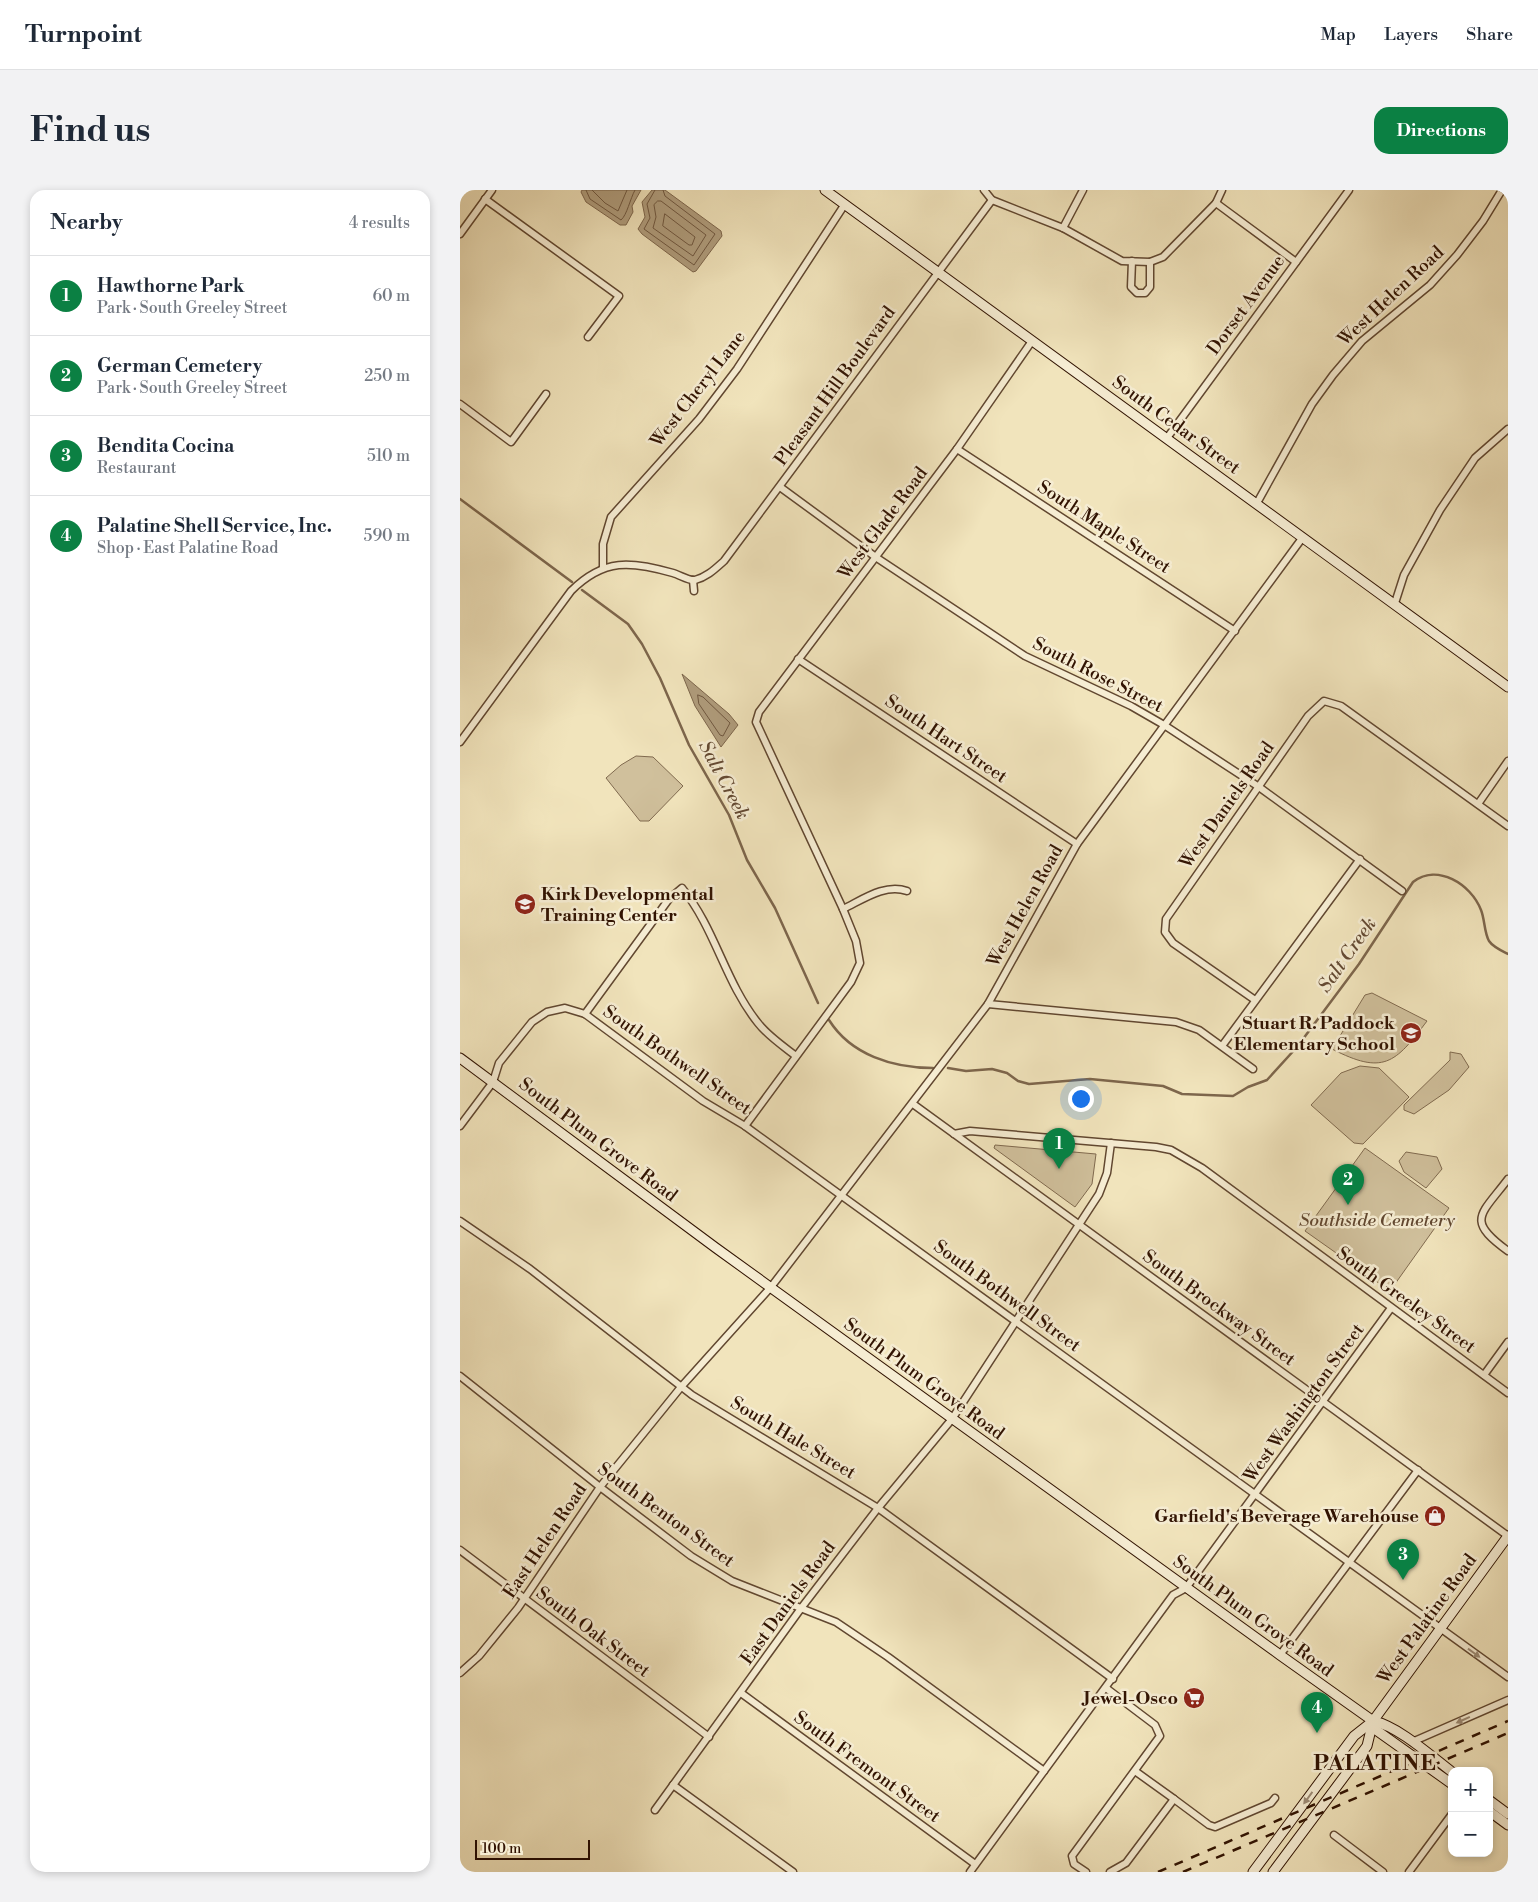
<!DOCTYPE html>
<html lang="en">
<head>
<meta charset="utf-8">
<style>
  body { margin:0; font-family:"Libre Bodoni",serif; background:#f2f2f3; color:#1f2937 }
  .controls { position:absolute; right:15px; bottom:15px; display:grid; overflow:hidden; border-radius:10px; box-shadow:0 2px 8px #0003 }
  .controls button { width:45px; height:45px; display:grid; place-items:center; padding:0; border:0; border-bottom:1px solid #e0e1e3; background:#fff; color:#1f2937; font:25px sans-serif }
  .scale { position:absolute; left:15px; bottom:12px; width:115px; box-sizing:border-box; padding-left:5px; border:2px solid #311302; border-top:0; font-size:14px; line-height:18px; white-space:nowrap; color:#311302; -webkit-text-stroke:4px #f6edd3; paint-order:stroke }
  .you { position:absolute; left:620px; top:908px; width:18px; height:18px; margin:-12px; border:4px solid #fff; border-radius:50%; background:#1a73e8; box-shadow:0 0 0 8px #1a73e833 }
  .badge { display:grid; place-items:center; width:32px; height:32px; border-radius:50%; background:#0b8043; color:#fff; font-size:16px; font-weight:700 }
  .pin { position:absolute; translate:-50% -41px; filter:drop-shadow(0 1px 2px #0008) }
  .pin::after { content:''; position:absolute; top:26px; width:18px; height:15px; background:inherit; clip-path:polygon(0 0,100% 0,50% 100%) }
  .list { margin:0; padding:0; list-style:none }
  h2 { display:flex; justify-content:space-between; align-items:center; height:65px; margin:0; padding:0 20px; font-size:21px }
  h2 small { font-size:16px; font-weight:400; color:#747a83 }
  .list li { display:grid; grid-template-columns:32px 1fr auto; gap:15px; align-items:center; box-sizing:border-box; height:80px; padding:0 20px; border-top:1px solid #e0e1e3 }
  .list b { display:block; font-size:19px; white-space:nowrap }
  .list p { margin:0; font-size:16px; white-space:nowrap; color:#747a83 }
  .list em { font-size:16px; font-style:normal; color:#747a83 }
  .map { position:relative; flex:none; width:1048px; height:1682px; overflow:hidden; border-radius:15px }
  header { display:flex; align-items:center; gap:30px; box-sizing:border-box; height:70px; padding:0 25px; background:#fff; border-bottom:1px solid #e0e1e3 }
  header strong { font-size:24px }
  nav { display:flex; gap:28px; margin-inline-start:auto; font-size:18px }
  .intro { display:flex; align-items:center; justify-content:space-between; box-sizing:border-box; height:120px; padding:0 30px }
  h1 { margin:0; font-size:35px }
  .button { padding:12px 22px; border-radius:15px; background:#0b8043; color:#fff; font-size:18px; font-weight:700 }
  main { display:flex; gap:30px; padding:0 30px }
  aside { flex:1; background:#fff; border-radius:15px; box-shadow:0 2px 8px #0003 }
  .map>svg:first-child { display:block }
  .green { fill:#d0c09c; stroke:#806a4f }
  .water { fill:#b09d7d; stroke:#7d664c }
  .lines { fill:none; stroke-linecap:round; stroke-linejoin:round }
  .shore { stroke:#705840; stroke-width:1 }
  .stream { stroke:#7d664c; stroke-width:2.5 }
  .street-casing { stroke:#614730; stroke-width:9 }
  .secondary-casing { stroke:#311302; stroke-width:11 }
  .street { stroke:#f6edd3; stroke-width:6 }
  .secondary { stroke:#f6edd3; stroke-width:9 }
  .rail { stroke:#311302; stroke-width:2.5; stroke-dasharray:9 9; stroke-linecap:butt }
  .oneway { fill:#9d8b75 }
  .labels { text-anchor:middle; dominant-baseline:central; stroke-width:5; stroke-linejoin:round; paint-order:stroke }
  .street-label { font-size:18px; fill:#311302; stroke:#f6edd3 }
  .poi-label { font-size:18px; font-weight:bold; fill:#311302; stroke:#f6edd3; text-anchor:end }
  .park-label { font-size:18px; font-style:italic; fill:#614730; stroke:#f6edd3 }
  .water-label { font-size:19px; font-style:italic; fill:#644a33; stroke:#f6edd3 }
  .district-label { font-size:22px; font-weight:bold; letter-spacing:1px; fill:#311302; stroke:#f6edd3 }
</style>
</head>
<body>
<header>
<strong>Turnpoint</strong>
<nav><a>Map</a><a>Layers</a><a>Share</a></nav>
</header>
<div class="intro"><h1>Find us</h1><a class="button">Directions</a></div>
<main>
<aside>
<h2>Nearby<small>4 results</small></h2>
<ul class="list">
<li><span class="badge">1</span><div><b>Hawthorne Park</b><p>Park · South Greeley Street</p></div><em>60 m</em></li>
<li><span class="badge">2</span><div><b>German Cemetery</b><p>Park · South Greeley Street</p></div><em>250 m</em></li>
<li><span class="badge">3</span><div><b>Bendita Cocina</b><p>Restaurant</p></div><em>510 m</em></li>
<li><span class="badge">4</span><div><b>Palatine Shell Service, Inc.</b><p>Shop · East Palatine Road</p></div><em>590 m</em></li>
</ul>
</aside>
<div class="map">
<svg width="1048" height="1682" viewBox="0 0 1048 1682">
  <rect width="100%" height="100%" fill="#f1e4bc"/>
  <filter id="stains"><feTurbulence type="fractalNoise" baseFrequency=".004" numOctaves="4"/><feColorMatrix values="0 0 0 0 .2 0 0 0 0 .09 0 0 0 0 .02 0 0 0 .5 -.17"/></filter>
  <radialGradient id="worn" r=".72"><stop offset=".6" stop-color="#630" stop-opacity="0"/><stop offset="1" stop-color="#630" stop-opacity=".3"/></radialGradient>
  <g class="green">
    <path d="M 176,566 L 193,567 L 223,596 L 189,631 L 180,631 L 146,588 L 161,575 Z"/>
    <path d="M 912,803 L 967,831 C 935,874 923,885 872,859 L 905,805 Z"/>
    <path d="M 990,862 L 1001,864 L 1009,877 L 989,900 L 954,924 L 944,920 L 944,915 L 990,870 Z"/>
    <path d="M 900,876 L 919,878 L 949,907 L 903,954 L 894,953 L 851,915 L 881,883 Z"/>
    <path d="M 535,955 L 636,964 L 632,994 L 615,1017 L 534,958 Z"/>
    <path d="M 905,958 L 989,1018 L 930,1101 L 845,1041 Z"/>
    <path d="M 946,962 L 977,967 L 982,979 L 966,998 L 944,982 L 939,971 Z"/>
  </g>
  <g class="water">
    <path d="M 122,0 L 181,0 L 172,16 L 173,22 L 166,35 L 160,35 L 126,12 L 121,2 Z"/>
    <path d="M 192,0 L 205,0 L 261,41 L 262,46 L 236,81 L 233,82 L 182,44 L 178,39 L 185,27 L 182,12 Z"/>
    <path d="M 222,484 L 269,524 L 278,535 L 261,557 L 235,516 Z"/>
  </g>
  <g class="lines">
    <g class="shore">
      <path d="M 126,0 L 130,9 L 161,30 C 167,25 170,9 175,0"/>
      <path d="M 132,0 L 145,13 L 158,21 L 167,0"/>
      <path d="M 195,0 L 187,14 L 190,28 L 184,39 L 234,75 L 255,44 L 205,6 L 203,0"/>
      <path d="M 198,11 L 201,11 L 246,45 L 233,66 L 193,38 L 196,27 L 194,15 Z"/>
      <path d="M 205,24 L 235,47 L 232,55 L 229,55 L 203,36 Z"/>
      <path d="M 238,505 L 243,507 L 270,533 L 263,546 L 260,545 L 239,514 Z"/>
    </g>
    <g class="stream">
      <path d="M 0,309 L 112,392"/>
      <path d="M 122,400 L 168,434 L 182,454 L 200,488 L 229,555 L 269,625 L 287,670 L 315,718 L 358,813"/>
      <path d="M 369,830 C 391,865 433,878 473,878"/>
      <path d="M 488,878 L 506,881 L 532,879 L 547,883 L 558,891 L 569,894 L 630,889 L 703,896 L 722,904 L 773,906 L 788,897 L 807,890 L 837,857 L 899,774 L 953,692 C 977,673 1011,694 1021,720 C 1025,730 1024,742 1029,751 C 1033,757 1042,761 1048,764"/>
    </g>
    <g class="street-casing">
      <g id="street">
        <path d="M 524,0 L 532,10 L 603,38 L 662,71 L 690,72 L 703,67 L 756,13 L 762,0"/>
        <path d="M 25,9 L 159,106 L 128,147"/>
        <path d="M 756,13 L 836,72"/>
        <path d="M 603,38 L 623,0"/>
        <path d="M 0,44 L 32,0"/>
        <path d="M 672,71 L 671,97 L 677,103 L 685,103 L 690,97 L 690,72"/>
        <path d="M 0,214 L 51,252 L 86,204"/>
        <path d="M 707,248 L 889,0"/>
        <path d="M 497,259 L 775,441"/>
        <path d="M 320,297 L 417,368 L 565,466 L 671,516 L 704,535 L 799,597 L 942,701"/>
        <path d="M 797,313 L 852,214 L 873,185 L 902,151 L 970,95 L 997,65 L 1023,31 L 1042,0"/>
        <path d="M 143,377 L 143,354 L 151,327 L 239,229 L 277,179 L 385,14"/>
        <path d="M 233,390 L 234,401"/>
        <path d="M 935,413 L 944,385 L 980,320 L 1015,268 L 1048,239"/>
        <path d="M 338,469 L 617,654"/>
        <path d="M 0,552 L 111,401 C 144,368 171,371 213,383 C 220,385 229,391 235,390 C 247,387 255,379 264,371 L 532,10"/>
        <path d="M 1018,614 L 1048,571"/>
        <path d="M 383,719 C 402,710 425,693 447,701"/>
        <path d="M 795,810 L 713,753 L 705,742 L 706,729 L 848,526 L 864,511 L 881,516 L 1048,636"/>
        <path d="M 528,814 L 716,832 L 739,840 L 793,879"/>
        <path d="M 125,824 L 209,709 L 222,698 C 255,738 265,792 298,833 C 308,846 323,856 336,866"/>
        <path d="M 762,856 L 900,669"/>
        <path d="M 453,914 L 1048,1346"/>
        <path d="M 0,936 L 33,892 L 39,873 L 72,832 L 87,822 L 105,818 L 125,824 L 243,911 L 285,936 L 1048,1487"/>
        <path d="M 285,936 L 391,792 L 400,773 L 396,751 L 383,719 L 296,532 L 299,522 L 497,259 L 572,151"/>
        <path d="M 494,944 L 510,941 L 696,957 L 711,960 L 742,978 L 1048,1203"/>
        <path d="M 1048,989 C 1021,1025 1005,1030 1048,1061"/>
        <path d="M 0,1031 L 70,1079 L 232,1205 L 418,1318 L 653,1489"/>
        <path d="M 1024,1185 L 1048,1152"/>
        <path d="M 0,1186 L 140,1297 L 231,1366 L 272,1391 L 376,1432 L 428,1467 L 584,1581"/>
        <path d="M 0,1360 L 249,1547"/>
        <path d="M 820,1465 L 958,1280"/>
        <path d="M 0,1483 L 19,1466 L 58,1418 L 140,1297 L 221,1197 L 311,1097 L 528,814 L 617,654 L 843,347"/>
        <path d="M 281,1503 L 515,1674"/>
        <path d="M 952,1552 L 1048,1510"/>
        <path d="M 213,1595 L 333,1682"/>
        <path d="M 714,1609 L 749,1635 L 755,1637 L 811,1613 L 815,1608"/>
        <path d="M 195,1620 L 342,1417 L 418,1318 L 492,1229 L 639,1004 L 647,983 L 651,953"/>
        <path d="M 874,1645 L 923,1682"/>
        <path d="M 510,1682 L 713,1405 L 726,1398 L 931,1118"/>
        <path d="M 626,1682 L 614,1674 L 612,1666 L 700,1546 L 695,1535 L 646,1498"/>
        <path d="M 650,1682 L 666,1673 L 714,1609 L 675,1581"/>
        <path d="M 949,1682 L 992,1624"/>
      </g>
    </g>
    <g class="secondary-casing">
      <g id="secondary">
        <path d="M 365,0 L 1048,497"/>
        <path d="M 0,868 L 256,1058 L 820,1465 L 913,1531 C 938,1536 971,1566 992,1582"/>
        <path d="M 913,1531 L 916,1540 L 992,1594"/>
        <path d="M 1029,1610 L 1048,1624"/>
        <path d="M 1029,1621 L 1048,1635"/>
        <path d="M 793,1682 L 894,1546 L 913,1531 L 1048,1346"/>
        <path d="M 813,1682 L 907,1556 L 913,1531"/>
      </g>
    </g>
    <use href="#street" class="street"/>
    <use href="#secondary" class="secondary"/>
    <g class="rail">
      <path d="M 698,1682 L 1048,1531"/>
      <path d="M 723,1682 L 1048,1543"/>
    </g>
  </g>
  <defs><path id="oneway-solid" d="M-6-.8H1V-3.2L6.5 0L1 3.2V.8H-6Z" transform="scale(1.25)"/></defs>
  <g class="oneway">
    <use href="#oneway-solid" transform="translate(1014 1463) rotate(36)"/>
    <use href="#oneway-solid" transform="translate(1003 1530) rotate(156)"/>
    <use href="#oneway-solid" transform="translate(848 1608) rotate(126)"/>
  </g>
  <defs>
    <g id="school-disc" transform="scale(1.125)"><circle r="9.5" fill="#8f2418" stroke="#f6edd3"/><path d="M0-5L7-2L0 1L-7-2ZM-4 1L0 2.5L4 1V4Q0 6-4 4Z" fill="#fff"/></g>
    <g id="shop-disc" transform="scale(1.125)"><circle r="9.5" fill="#8f2418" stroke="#f6edd3"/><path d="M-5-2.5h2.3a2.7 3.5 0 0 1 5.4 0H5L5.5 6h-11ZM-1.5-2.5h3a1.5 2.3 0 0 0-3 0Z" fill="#fff"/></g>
    <g id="supermarket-disc" transform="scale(1.125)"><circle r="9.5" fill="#8f2418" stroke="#f6edd3"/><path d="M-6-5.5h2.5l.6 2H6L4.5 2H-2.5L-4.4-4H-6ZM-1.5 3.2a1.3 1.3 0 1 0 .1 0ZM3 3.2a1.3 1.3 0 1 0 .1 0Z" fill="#fff"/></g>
  </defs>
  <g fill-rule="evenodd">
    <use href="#school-disc" x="65" y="714"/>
    <use href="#school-disc" x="951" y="843"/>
    <use href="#shop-disc" x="975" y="1326"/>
    <use href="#supermarket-disc" x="734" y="1508"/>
  </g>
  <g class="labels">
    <g class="street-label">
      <text transform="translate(931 106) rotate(-43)">West Helen Road</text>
      <text transform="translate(786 115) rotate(-54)">Dorset Avenue</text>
      <text transform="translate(375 196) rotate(-54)">Pleasant Hill Boulevard</text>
      <text transform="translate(238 199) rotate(-52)">West Cheryl Lane</text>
      <text transform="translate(716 235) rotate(36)">South Cedar Street</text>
      <text transform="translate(423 333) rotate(-53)">West Glade Road</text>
      <text transform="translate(644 337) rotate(33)">South Maple Street</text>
      <text transform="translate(638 485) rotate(27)">South Rose Street</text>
      <text transform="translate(486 549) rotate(34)">South Hart Street</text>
      <text transform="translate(767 615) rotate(-55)">West Daniels Road</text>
      <text transform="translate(565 716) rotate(-61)">West Helen Road</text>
      <text transform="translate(217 870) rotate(35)">South Bothwell Street</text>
      <text transform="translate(138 950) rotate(37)">South Plum Grove Road</text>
      <text transform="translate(547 1106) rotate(36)">South Bothwell Street</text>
      <text transform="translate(946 1110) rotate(36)">South Greeley Street</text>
      <text transform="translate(759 1118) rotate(36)">South Brockway Street</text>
      <text transform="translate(464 1189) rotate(36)">South Plum Grove Road</text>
      <text transform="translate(844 1213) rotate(-54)">West Washington Street</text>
      <text transform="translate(333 1248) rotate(31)">South Hale Street</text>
      <text transform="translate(206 1325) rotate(36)">South Benton Street</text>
      <text transform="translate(85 1351) rotate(-56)">East Helen Road</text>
      <text transform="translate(328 1413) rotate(-54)">East Daniels Road</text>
      <text transform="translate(793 1426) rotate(36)">South Plum Grove Road</text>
      <text transform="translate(967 1429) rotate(-54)">West Palatine Road</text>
      <text transform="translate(133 1442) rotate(37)">South Oak Street</text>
      <text transform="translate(407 1577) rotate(36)">South Fremont Street</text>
    </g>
    <g class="poi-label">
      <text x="81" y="704" text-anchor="start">Kirk Developmental<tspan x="81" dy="21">Training Center</tspan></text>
      <text x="935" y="833">Stuart R. Paddock<tspan x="935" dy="21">Elementary School</tspan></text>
      <text x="959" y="1326">Garfield's Beverage Warehouse</text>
      <text x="718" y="1508">Jewel-Osco</text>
    </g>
    <g class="park-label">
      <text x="917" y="1030">Southside Cemetery</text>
    </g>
    <g class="water-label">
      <text transform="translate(264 590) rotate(62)">Salt Creek</text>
      <text transform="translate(887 765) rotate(-55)">Salt Creek</text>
    </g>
    <g class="district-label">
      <text x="915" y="1573">PALATINE</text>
    </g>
  </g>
  <rect width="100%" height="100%" filter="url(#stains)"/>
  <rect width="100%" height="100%" fill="url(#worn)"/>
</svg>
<div class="controls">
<button>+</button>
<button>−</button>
</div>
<div class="scale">100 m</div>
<div class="you"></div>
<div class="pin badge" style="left:599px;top:979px">1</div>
<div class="pin badge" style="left:888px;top:1015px">2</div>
<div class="pin badge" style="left:943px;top:1390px">3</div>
<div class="pin badge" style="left:857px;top:1543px">4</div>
</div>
</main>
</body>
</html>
